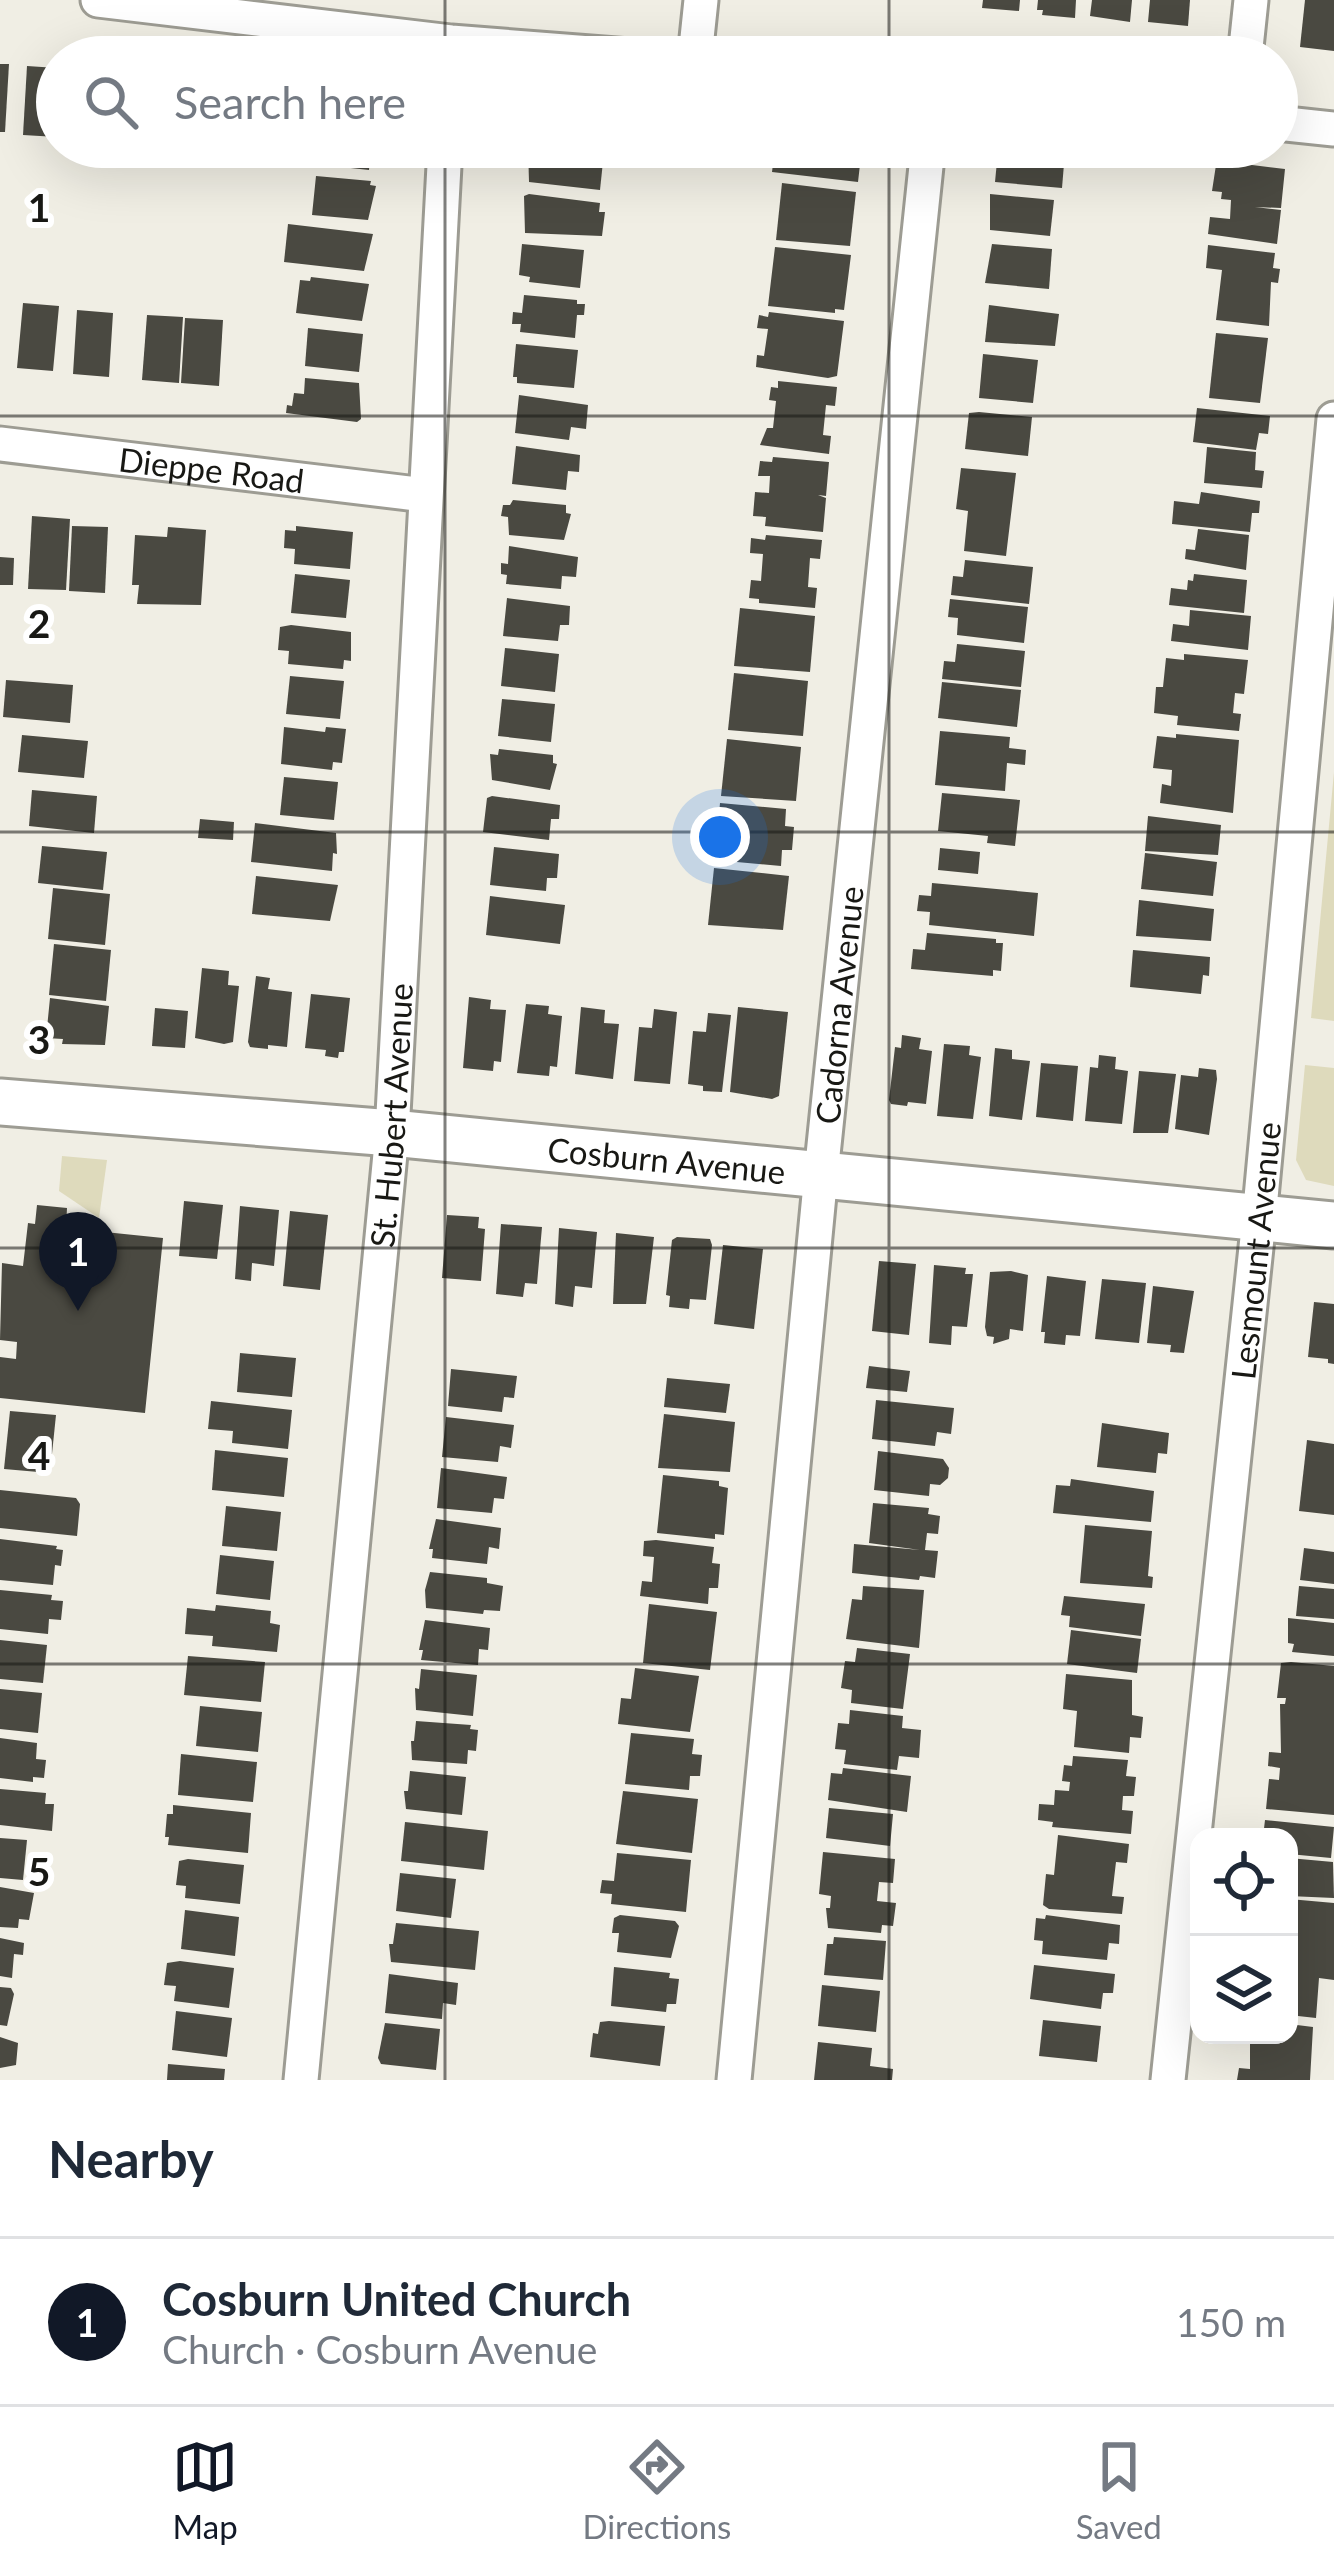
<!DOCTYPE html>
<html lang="en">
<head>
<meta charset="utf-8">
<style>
  body { margin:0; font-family:Lato,sans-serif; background:#f6f6f7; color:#1f2937 }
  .controls { position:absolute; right:36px; bottom:36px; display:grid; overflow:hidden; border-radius:24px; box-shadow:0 12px 48px #0002 }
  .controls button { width:108px; height:108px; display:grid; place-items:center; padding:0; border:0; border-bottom:3px solid #e0e1e3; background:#fff; color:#1f2937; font:60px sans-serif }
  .you { position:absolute; left:720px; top:837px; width:42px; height:42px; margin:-30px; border:9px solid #fff; border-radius:50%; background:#1a73e8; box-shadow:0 0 0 18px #1a73e833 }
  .badge { display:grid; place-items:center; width:78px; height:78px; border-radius:50%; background:#111827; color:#fff; font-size:39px; font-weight:700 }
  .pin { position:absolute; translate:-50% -99px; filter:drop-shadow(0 3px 6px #0008) }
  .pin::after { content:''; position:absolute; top:63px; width:42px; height:36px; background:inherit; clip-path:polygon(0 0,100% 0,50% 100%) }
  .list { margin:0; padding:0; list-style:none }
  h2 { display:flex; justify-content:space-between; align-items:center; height:156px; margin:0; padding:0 48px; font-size:51px }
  h2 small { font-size:39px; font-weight:400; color:#747a83 }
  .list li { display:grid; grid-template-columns:78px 1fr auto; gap:36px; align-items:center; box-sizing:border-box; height:168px; padding:0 48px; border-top:3px solid #e0e1e3 }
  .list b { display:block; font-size:45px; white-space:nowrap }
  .list p { margin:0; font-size:39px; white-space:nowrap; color:#747a83 }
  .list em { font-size:39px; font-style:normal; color:#747a83 }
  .icon { flex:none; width:66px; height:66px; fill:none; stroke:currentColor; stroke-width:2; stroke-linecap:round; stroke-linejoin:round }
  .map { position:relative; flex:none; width:1334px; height:2080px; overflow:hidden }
  .search { position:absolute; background:#fff; box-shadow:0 12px 48px #0002; left:36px; right:36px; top:36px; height:132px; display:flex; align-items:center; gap:30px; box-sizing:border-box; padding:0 42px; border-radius:66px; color:#747a83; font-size:45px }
  .sheet { height:324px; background:#fff }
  nav { display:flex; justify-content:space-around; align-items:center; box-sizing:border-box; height:168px; border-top:3px solid #e0e1e3; background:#fff; font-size:33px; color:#747a83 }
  nav a { display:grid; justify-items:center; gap:6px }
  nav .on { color:#111827 }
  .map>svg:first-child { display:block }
  .green { fill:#dedabc }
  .building { fill:#4a4941 }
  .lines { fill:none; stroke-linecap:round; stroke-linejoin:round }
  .street-casing { stroke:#9d9c93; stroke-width:39 }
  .secondary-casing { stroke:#9d9c93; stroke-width:51 }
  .street { stroke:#fff; stroke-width:33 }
  .secondary { stroke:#fff; stroke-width:45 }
  .grid { fill:none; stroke:#181814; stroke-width:3; stroke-opacity:0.55 }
  .labels { text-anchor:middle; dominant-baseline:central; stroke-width:12; stroke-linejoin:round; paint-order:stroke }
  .street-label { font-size:33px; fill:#181814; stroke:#fff }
  .grid-label { font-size:39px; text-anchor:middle; font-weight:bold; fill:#181814; stroke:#fff; stroke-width:12; stroke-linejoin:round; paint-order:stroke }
</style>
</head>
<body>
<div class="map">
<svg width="1334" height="2080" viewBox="0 0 1334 2080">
  <rect width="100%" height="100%" fill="#f0eee4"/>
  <g class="green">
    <path d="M 1334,772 L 1334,1021 L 1311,1018 Z"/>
    <path d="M 1305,1065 L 1334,1068 L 1334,1186 L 1306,1180 L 1296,1160 Z"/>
    <path d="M 62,1156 L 107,1160 L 99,1218 L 59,1191 Z"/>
  </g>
  <g class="building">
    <path d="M 983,0 L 1020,0 L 1019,11 L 982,8 Z"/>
    <path d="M 1038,0 L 1076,0 L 1075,18 L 1042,15 L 1043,10 L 1037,10 Z"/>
    <path d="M 1092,0 L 1132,0 L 1130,22 L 1090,16 Z"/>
    <path d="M 1150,0 L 1190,0 L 1188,26 L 1148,22 Z"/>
    <path d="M 1305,0 L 1334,0 L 1334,51 L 1300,47 Z"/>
    <path d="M 0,64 L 9,64 L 5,132 L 0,132 Z"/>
    <path d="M 27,66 L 57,68 L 57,137 L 23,135 Z"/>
    <path d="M 146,147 L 181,147 L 180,160 L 145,158 Z"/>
    <path d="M 316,147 L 371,147 L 369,170 L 314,164 Z"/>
    <path d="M 528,147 L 604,152 L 600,190 L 529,182 Z"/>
    <path d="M 788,147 L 862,147 L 858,182 L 772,172 L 774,156 L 787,157 Z"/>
    <path d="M 1020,147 L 1065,152 L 1062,188 L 995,182 L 998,151 Z"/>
    <path d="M 1236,163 L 1285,169 L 1281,208 L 1255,207 L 1281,210 L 1277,244 L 1208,234 L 1210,217 L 1230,219 L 1231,200 L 1221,199 L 1222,192 L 1212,191 L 1216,165 L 1235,167 Z"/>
    <path d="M 316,176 L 371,181 L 370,185 L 376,186 L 368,220 L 312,215 Z"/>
    <path d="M 782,183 L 856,192 L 850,246 L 776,240 Z"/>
    <path d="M 529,194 L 600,203 L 599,212 L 605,212 L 602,236 L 525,233 L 524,196 Z"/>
    <path d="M 990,194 L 1054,200 L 1050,236 L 990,230 Z"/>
    <path d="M 288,224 L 373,234 L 364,271 L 284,262 Z"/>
    <path d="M 522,244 L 584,250 L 580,288 L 529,282 L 530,277 L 519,275 Z"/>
    <path d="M 992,244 L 1052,249 L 1049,289 L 985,283 Z"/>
    <path d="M 1208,245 L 1275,253 L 1273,268 L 1280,269 L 1278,283 L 1271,282 L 1269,326 L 1216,320 L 1222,270 L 1206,268 Z"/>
    <path d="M 775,247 L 851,255 L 844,310 L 835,309 L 835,313 L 768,306 Z"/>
    <path d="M 311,277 L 369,284 L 362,321 L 296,313 L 300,280 L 310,281 Z"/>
    <path d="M 524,295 L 577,300 L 577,304 L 585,304 L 584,315 L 577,315 L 575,338 L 520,332 L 521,324 L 512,324 L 513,312 L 522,313 Z"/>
    <path d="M 23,303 L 59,306 L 53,371 L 17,368 Z"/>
    <path d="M 989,305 L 1059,314 L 1055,346 L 985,342 Z"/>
    <path d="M 77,310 L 113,313 L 109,377 L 73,374 Z"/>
    <path d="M 769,312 L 844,321 L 837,376 L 828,378 L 756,367 L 757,355 L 764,356 L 768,329 L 757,328 L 759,315 L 768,317 Z"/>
    <path d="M 147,315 L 183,317 L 179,383 L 142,380 Z"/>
    <path d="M 185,318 L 223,320 L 219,386 L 181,383 Z"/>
    <path d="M 308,328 L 363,334 L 359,372 L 305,366 Z"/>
    <path d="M 1216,333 L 1268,338 L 1260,403 L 1209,398 Z"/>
    <path d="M 516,344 L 578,350 L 574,388 L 517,383 L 517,377 L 513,377 Z"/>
    <path d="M 983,354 L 1038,360 L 1033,403 L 979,398 Z"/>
    <path d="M 305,378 L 359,383 L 361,419 L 357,422 L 286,413 L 287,405 L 292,406 L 294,393 L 304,394 Z"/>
    <path d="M 778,381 L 837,387 L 835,406 L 826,405 L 823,435 L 831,436 L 829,454 L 760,445 L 767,428 L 773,428 L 776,401 L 769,400 L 771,387 L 778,388 Z"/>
    <path d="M 519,395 L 588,405 L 586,429 L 571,427 L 569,440 L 515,433 Z"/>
    <path d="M 1197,408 L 1270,416 L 1268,434 L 1259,433 L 1256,450 L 1193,442 Z"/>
    <path d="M 979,412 L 1032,417 L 1028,456 L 965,449 L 969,413 Z"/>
    <path d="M 516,446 L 580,455 L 579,472 L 568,471 L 566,490 L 512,484 Z"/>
    <path d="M 1207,447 L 1256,452 L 1255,470 L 1264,471 L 1262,488 L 1204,483 Z"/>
    <path d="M 773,457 L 829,462 L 826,496 L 818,495 L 826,498 L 823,532 L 765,526 L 766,517 L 753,516 L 755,492 L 769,493 L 770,476 L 758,476 L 760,461 L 772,462 Z"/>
    <path d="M 961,468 L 1016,473 L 1006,556 L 964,551 L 968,511 L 956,509 Z"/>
    <path d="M 1201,492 L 1260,501 L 1259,513 L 1252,513 L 1250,532 L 1172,524 L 1174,501 L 1199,504 Z"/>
    <path d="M 513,500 L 566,505 L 566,513 L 571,514 L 564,540 L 509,535 L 508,517 L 501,516 L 503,505 L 510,505 Z"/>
    <path d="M 32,516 L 70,519 L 66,590 L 28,589 Z"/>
    <path d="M 72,526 L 108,527 L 105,593 L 69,591 Z"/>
    <path d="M 296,526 L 353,532 L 350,569 L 294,564 L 295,549 L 284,548 L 285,530 L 296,531 Z"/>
    <path d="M 168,527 L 206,530 L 201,605 L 137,604 L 139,585 L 132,585 L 135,535 L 167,537 Z"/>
    <path d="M 1198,529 L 1249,535 L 1246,570 L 1185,559 L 1186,549 L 1195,550 Z"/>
    <path d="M 766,535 L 822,540 L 820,559 L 810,558 L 808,587 L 817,588 L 815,608 L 759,603 L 759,599 L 749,598 L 751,580 L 761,581 L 763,554 L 750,553 L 751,538 L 765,540 Z"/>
    <path d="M 509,546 L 578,557 L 576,577 L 562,576 L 561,589 L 506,584 L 507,575 L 501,574 L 501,563 L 508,564 Z"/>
    <path d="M 0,557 L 14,558 L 13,585 L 0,585 Z"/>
    <path d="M 965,560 L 1033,567 L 1029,604 L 951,595 L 953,576 L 963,577 Z"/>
    <path d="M 295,574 L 350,580 L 346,618 L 291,613 Z"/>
    <path d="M 1194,574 L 1247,580 L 1244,613 L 1169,605 L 1171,588 L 1187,590 L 1188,580 L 1193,581 Z"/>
    <path d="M 507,598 L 570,606 L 569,625 L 560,625 L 558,641 L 503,636 Z"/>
    <path d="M 950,599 L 1028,607 L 1024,643 L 957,635 L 958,618 L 948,617 Z"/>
    <path d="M 740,608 L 815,616 L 810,672 L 734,666 Z"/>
    <path d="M 1190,610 L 1251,616 L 1248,650 L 1171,641 L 1173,624 L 1189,626 Z"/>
    <path d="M 291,625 L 351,632 L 351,661 L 344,660 L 343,669 L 288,664 L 289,651 L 278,650 L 280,627 Z"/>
    <path d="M 957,644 L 1025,651 L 1021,687 L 942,679 L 944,661 L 955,662 Z"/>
    <path d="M 505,648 L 559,654 L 555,692 L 501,686 Z"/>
    <path d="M 1184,654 L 1248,660 L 1244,694 L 1235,693 L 1233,713 L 1241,714 L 1239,731 L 1177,725 L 1178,716 L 1154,713 L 1156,687 L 1163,687 L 1166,658 L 1184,660 Z"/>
    <path d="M 734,673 L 808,681 L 803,736 L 728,730 Z"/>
    <path d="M 290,676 L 344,681 L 340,719 L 286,714 Z"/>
    <path d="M 6,680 L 73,685 L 70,723 L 3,717 Z"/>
    <path d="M 942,682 L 1021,690 L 1017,727 L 938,718 Z"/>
    <path d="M 502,699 L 555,704 L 551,742 L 498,736 Z"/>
    <path d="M 284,727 L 325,732 L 326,727 L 346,729 L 342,763 L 333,762 L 332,770 L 281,764 Z"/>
    <path d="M 940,731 L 1010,737 L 1009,748 L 1026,750 L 1025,765 L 1007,763 L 1005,791 L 935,785 Z"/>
    <path d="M 1176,734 L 1239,740 L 1233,813 L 1160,803 L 1162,784 L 1171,786 L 1172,770 L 1153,768 L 1157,736 L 1176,738 Z"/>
    <path d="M 22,735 L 88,741 L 84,778 L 18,772 Z"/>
    <path d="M 727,739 L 801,747 L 796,801 L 721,796 Z"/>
    <path d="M 499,749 L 553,755 L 553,763 L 557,764 L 550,790 L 492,780 L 490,754 L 498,755 Z"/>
    <path d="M 284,777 L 338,782 L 334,820 L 280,815 Z"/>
    <path d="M 32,790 L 97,796 L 94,833 L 29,826 Z"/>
    <path d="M 942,793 L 1020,800 L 1015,846 L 987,843 L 988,836 L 938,831 Z"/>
    <path d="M 492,796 L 560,805 L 559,819 L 551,819 L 549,840 L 483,832 L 487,798 Z"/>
    <path d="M 720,803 L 786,809 L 785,826 L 794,827 L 792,850 L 782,850 L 781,866 L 715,860 Z"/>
    <path d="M 1148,816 L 1221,825 L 1218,855 L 1145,851 Z"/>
    <path d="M 200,819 L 234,822 L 233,840 L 198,838 Z"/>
    <path d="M 255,823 L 336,833 L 337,854 L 333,853 L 332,871 L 251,862 Z"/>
    <path d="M 42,846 L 107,852 L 103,890 L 38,883 Z"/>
    <path d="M 494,847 L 559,854 L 557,878 L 547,878 L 546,891 L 490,885 Z"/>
    <path d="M 940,848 L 980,852 L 978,874 L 938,870 Z"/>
    <path d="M 1145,853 L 1217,862 L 1213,896 L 1141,889 Z"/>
    <path d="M 714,868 L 789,876 L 783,930 L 708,925 Z"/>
    <path d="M 256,876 L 338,885 L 330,921 L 252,914 Z"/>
    <path d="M 932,883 L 1038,893 L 1034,936 L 929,925 L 930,912 L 917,911 L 919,895 L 931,896 Z"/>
    <path d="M 53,888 L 110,894 L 105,945 L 48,939 Z"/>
    <path d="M 490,896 L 565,905 L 560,944 L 486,935 Z"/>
    <path d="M 1139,900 L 1214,909 L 1211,941 L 1136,936 Z"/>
    <path d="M 927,933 L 996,939 L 996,943 L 1003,943 L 1001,971 L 993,970 L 993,976 L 911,969 L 913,949 L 925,950 Z"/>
    <path d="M 54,944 L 111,950 L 106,1001 L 49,995 Z"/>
    <path d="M 1133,950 L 1210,957 L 1209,976 L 1203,975 L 1201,994 L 1130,987 Z"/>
    <path d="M 202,968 L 229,971 L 228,985 L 239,986 L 233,1042 L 224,1044 L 195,1038 Z"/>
    <path d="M 256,976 L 270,978 L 268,989 L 292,992 L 287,1047 L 268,1045 L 268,1049 L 250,1047 L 248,1042 Z"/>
    <path d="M 311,994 L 350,998 L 344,1052 L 339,1052 L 338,1058 L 325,1056 L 326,1050 L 305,1048 Z"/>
    <path d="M 469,997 L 491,1000 L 490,1009 L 506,1010 L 501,1062 L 494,1061 L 493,1071 L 463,1068 Z"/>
    <path d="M 50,998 L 109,1006 L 105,1045 L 62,1044 L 63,1039 L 46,1038 Z"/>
    <path d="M 526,1004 L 549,1006 L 548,1014 L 562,1016 L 557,1067 L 550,1066 L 549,1076 L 517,1073 Z"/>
    <path d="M 581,1007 L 605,1010 L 604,1023 L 619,1024 L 613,1079 L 575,1074 Z"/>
    <path d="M 738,1007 L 788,1012 L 779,1096 L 772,1099 L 730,1092 Z"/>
    <path d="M 155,1008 L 188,1011 L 185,1048 L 152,1046 Z"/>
    <path d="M 654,1009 L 677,1012 L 670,1084 L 634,1081 L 639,1027 L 652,1028 Z"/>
    <path d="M 708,1013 L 731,1015 L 722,1092 L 703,1091 L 703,1086 L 688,1084 L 693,1031 L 706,1032 Z"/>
    <path d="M 902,1035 L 921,1038 L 919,1049 L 932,1051 L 926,1104 L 908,1102 L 907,1106 L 891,1104 L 889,1100 L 895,1047 L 901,1048 Z"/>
    <path d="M 944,1044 L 970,1046 L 969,1055 L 981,1057 L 973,1119 L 937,1116 Z"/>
    <path d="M 995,1048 L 1012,1050 L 1012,1059 L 1030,1061 L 1022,1120 L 989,1116 Z"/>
    <path d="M 1099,1055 L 1116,1057 L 1115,1069 L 1128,1071 L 1122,1124 L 1085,1121 L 1090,1067 L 1098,1068 Z"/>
    <path d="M 1041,1063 L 1078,1066 L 1073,1121 L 1036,1117 Z"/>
    <path d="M 1199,1068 L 1216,1070 L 1217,1079 L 1209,1135 L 1175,1129 L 1181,1075 L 1198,1077 Z"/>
    <path d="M 1139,1071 L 1176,1074 L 1168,1133 L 1133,1133 Z"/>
    <path d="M 184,1201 L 223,1205 L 217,1259 L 179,1256 Z"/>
    <path d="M 37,1205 L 67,1208 L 66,1228 L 70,1228 L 65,1270 L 90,1273 L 95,1231 L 163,1238 L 145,1413 L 0,1398 L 0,1357 L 16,1359 L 17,1342 L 0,1340 L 2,1263 L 23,1266 L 28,1223 L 35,1224 Z"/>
    <path d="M 240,1206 L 279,1210 L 274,1266 L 252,1263 L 251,1281 L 235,1279 Z"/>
    <path d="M 290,1211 L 328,1215 L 320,1290 L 283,1286 Z"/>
    <path d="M 447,1215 L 479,1217 L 478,1228 L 485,1229 L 481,1281 L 442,1278 Z"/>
    <path d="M 501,1224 L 542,1227 L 537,1284 L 525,1283 L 523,1297 L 496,1294 Z"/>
    <path d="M 559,1228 L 597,1232 L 592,1288 L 575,1286 L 573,1307 L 555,1304 Z"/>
    <path d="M 616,1233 L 654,1237 L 646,1304 L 613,1304 Z"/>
    <path d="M 677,1237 L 710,1239 L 712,1245 L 706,1300 L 690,1299 L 689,1309 L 669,1307 L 670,1296 L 666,1295 L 672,1240 Z"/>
    <path d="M 723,1245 L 763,1249 L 754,1329 L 714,1324 Z"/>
    <path d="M 879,1261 L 916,1264 L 909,1335 L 872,1331 Z"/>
    <path d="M 934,1265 L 966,1268 L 965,1274 L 973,1274 L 967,1327 L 952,1326 L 951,1345 L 929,1343 Z"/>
    <path d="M 1011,1271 L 1028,1275 L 1023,1331 L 1010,1329 L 1009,1339 L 993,1344 L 994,1337 L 987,1336 L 985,1327 L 990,1272 Z"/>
    <path d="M 1047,1276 L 1086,1281 L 1080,1336 L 1066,1335 L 1065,1345 L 1044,1343 L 1045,1332 L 1041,1332 Z"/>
    <path d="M 1102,1279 L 1146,1283 L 1139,1343 L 1095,1339 Z"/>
    <path d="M 1153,1286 L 1194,1291 L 1184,1353 L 1170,1352 L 1171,1345 L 1147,1343 Z"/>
    <path d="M 1314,1302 L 1334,1304 L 1334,1364 L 1328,1363 L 1328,1359 L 1308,1357 Z"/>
    <path d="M 240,1353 L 296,1358 L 292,1397 L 237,1392 Z"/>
    <path d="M 869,1366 L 910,1371 L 907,1392 L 866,1388 Z"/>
    <path d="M 451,1369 L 517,1376 L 514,1398 L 504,1397 L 502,1412 L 448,1406 Z"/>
    <path d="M 667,1378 L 730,1384 L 726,1413 L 664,1407 Z"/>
    <path d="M 876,1400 L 954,1408 L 951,1434 L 937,1432 L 935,1446 L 872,1439 Z"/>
    <path d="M 211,1401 L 292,1410 L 288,1449 L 232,1443 L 233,1431 L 208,1429 Z"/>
    <path d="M 10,1411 L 56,1415 L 50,1473 L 4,1469 Z"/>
    <path d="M 664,1414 L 735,1422 L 730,1472 L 658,1468 Z"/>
    <path d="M 446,1417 L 514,1425 L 511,1448 L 500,1446 L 498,1462 L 442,1457 Z"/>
    <path d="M 1102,1423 L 1169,1433 L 1167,1454 L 1158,1453 L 1156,1473 L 1097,1467 Z"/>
    <path d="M 1307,1440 L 1334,1444 L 1334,1515 L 1299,1511 Z"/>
    <path d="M 215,1450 L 288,1458 L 284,1497 L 212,1490 Z"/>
    <path d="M 878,1451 L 943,1459 L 949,1468 L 948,1478 L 940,1485 L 930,1484 L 929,1496 L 874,1490 Z"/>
    <path d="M 441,1468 L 507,1477 L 504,1499 L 494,1498 L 492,1513 L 437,1508 Z"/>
    <path d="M 663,1475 L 719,1481 L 719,1486 L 728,1488 L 724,1535 L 715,1534 L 715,1539 L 657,1533 Z"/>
    <path d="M 1071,1479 L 1154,1491 L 1151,1522 L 1053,1513 L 1056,1485 L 1070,1486 Z"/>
    <path d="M 0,1490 L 76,1498 L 80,1504 L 77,1536 L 0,1528 Z"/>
    <path d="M 873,1503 L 929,1508 L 928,1514 L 940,1516 L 938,1534 L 927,1533 L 925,1550 L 938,1551 L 935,1578 L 920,1576 L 919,1580 L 852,1573 L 854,1544 L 920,1550 L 869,1543 Z"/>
    <path d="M 226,1506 L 281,1512 L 277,1551 L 222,1546 Z"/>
    <path d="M 436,1519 L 501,1528 L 499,1549 L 489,1547 L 487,1564 L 432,1558 L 433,1549 L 429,1549 Z"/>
    <path d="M 1085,1525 L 1152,1531 L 1148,1576 L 1153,1577 L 1152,1588 L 1080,1583 Z"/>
    <path d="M 0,1539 L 57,1546 L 56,1549 L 63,1550 L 61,1566 L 55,1565 L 53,1585 L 0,1580 Z"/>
    <path d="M 656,1540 L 714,1547 L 712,1563 L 720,1564 L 718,1588 L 709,1588 L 708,1604 L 640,1596 L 642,1581 L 652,1582 L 654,1557 L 643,1556 L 644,1541 Z"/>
    <path d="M 1304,1548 L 1334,1552 L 1334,1584 L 1300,1580 Z"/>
    <path d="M 220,1555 L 274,1561 L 270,1600 L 216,1594 Z"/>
    <path d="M 430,1572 L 487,1578 L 487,1583 L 503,1586 L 500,1611 L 484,1610 L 483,1614 L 426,1608 L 425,1590 Z"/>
    <path d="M 863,1586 L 924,1590 L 919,1648 L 846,1639 L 852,1599 L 862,1600 Z"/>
    <path d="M 1299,1586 L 1334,1589 L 1334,1619 L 1296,1616 Z"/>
    <path d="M 0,1590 L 52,1595 L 51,1600 L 63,1601 L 61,1620 L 49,1619 L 48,1634 L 0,1629 Z"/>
    <path d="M 1064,1596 L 1145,1604 L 1141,1636 L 1069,1627 L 1070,1616 L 1061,1615 Z"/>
    <path d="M 649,1604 L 717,1612 L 710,1670 L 643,1663 Z"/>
    <path d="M 216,1605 L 271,1611 L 270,1623 L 280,1625 L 277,1652 L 212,1646 L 213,1636 L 185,1634 L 187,1608 L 215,1611 Z"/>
    <path d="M 1288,1618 L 1334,1623 L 1334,1656 L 1292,1652 L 1294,1644 L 1288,1643 Z"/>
    <path d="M 425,1620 L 490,1628 L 488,1650 L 479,1649 L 478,1665 L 421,1660 L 423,1650 L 419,1650 Z"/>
    <path d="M 1071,1630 L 1141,1639 L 1137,1673 L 1067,1664 Z"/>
    <path d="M 0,1640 L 47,1645 L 43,1683 L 0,1679 Z"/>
    <path d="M 857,1648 L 910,1654 L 903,1709 L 851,1703 L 852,1690 L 841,1688 L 845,1661 L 855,1662 Z"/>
    <path d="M 188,1656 L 265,1662 L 261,1702 L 184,1695 Z"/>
    <path d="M 1291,1662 L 1334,1666 L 1334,1815 L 1266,1809 L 1269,1779 L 1279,1780 L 1280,1768 L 1268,1766 L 1269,1752 L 1281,1753 L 1280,1704 L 1285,1704 L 1286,1698 L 1277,1698 L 1281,1663 Z"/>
    <path d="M 635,1668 L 699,1676 L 690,1732 L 618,1724 L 621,1698 L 631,1699 Z"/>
    <path d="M 421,1669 L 477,1675 L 473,1716 L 416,1710 L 415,1688 L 419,1689 Z"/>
    <path d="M 1066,1674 L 1132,1680 L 1132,1715 L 1143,1717 L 1141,1738 L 1130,1737 L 1129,1753 L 1074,1747 L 1077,1711 L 1063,1709 Z"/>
    <path d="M 0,1689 L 42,1693 L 38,1733 L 0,1729 Z"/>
    <path d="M 200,1706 L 262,1712 L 258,1752 L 196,1746 Z"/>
    <path d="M 850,1710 L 903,1716 L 902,1728 L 921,1730 L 919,1758 L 899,1756 L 897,1770 L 844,1764 L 846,1750 L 835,1749 L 838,1723 L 849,1724 Z"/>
    <path d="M 416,1721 L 471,1725 L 470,1729 L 478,1730 L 476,1751 L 468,1750 L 467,1764 L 412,1760 L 411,1741 L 414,1741 Z"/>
    <path d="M 631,1733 L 694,1739 L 692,1754 L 702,1755 L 700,1776 L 690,1776 L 689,1790 L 625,1784 Z"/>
    <path d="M 0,1738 L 37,1743 L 36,1759 L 46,1760 L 44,1778 L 33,1777 L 33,1782 L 0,1778 Z"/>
    <path d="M 181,1754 L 257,1762 L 253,1802 L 178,1795 Z"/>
    <path d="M 1073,1756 L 1128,1760 L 1126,1776 L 1136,1777 L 1134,1796 L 1123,1796 L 1122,1810 L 1133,1811 L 1131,1834 L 1052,1827 L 1053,1822 L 1038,1820 L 1039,1804 L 1054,1805 L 1055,1790 L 1069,1791 L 1070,1782 L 1062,1781 L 1064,1765 L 1072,1766 Z"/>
    <path d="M 843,1768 L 911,1776 L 907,1812 L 828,1800 L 831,1773 L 842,1774 Z"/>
    <path d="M 410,1771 L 466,1777 L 462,1815 L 406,1809 L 404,1791 L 408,1791 Z"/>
    <path d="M 0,1789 L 46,1793 L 45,1804 L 54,1804 L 52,1831 L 0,1825 Z"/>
    <path d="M 623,1791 L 698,1799 L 692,1853 L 616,1844 Z"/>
    <path d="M 173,1805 L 251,1813 L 248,1853 L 168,1845 L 169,1837 L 165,1837 L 167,1814 L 173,1814 Z"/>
    <path d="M 829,1808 L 893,1814 L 890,1846 L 826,1838 Z"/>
    <path d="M 1265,1820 L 1334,1827 L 1331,1858 L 1289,1854 L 1289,1837 L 1263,1837 Z"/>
    <path d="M 405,1822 L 488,1831 L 484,1870 L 401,1861 Z"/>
    <path d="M 1058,1835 L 1129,1844 L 1127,1863 L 1116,1862 L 1112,1896 L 1124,1897 L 1122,1914 L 1049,1909 L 1043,1905 L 1046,1874 L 1054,1875 Z"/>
    <path d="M 0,1838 L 27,1840 L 23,1880 L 0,1878 Z"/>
    <path d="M 823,1852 L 895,1859 L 893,1883 L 879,1882 L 877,1901 L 896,1903 L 893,1926 L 882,1925 L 881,1933 L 828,1928 L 826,1908 L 830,1908 L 831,1896 L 819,1894 Z"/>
    <path d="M 617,1853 L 691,1860 L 686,1912 L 611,1904 L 612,1894 L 600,1893 L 602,1880 L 614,1881 Z"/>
    <path d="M 1289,1858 L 1333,1862 L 1334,1898 L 1289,1896 Z"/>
    <path d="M 188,1859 L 244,1865 L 240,1904 L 185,1898 L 186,1886 L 176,1885 L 179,1861 Z"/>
    <path d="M 400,1873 L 456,1879 L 451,1918 L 396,1911 Z"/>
    <path d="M 0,1887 L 34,1893 L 29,1920 L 19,1919 L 18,1928 L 0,1927 Z"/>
    <path d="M 1289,1899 L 1334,1903 L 1334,1980 L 1319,1978 L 1316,2018 L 1289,2015 Z"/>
    <path d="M 185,1910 L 239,1917 L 235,1956 L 181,1949 Z"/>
    <path d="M 620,1915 L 675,1921 L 679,1926 L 671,1958 L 617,1952 L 619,1933 L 612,1933 L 614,1918 Z"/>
    <path d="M 1046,1915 L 1120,1925 L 1119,1944 L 1109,1943 L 1107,1960 L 1042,1954 L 1043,1941 L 1034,1940 L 1036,1918 L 1045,1919 Z"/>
    <path d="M 396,1923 L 479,1931 L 475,1970 L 391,1962 L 389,1944 L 393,1944 Z"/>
    <path d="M 834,1937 L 886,1941 L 883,1980 L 824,1975 L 827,1944 L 833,1944 Z"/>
    <path d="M 0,1938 L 24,1943 L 23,1955 L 14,1954 L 12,1978 L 0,1976 Z"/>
    <path d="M 180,1961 L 234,1968 L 229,2008 L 174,2001 L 176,1986 L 164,1985 L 167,1963 Z"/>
    <path d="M 1034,1965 L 1115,1974 L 1113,1993 L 1103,1993 L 1101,2009 L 1030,1999 Z"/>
    <path d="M 614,1967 L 670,1973 L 669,1978 L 679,1979 L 676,2004 L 667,2004 L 666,2012 L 611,2006 Z"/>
    <path d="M 389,1974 L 458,1983 L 456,2005 L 443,2003 L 442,2019 L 385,2013 Z"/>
    <path d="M 822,1985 L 880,1991 L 876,2032 L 818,2026 Z"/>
    <path d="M 0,1987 L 11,1988 L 14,1994 L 7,2026 L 0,2025 Z"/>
    <path d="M 176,2011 L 232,2018 L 227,2057 L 172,2050 Z"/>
    <path d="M 1043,2020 L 1101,2026 L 1097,2062 L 1039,2056 Z"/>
    <path d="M 609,2021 L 665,2026 L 660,2066 L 590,2057 L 593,2033 L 598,2034 L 600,2022 Z"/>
    <path d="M 385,2023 L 440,2029 L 436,2070 L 381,2064 L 378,2058 Z"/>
    <path d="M 1289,2024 L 1313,2027 L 1310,2080 L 1237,2080 L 1239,2068 L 1250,2069 L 1250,2035 L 1289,2035 Z"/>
    <path d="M 0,2037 L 18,2043 L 16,2065 L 0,2068 Z"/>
    <path d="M 818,2042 L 872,2048 L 870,2066 L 893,2069 L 892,2080 L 814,2080 Z"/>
    <path d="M 168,2064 L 225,2069 L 224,2080 L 167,2080 Z"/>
  </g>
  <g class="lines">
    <g class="street-casing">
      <g id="street">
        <path d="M 98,0 L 451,42 L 642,57"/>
        <path d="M 695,57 L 701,0"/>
        <path d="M 1245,57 L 1251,0"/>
        <path d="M 1277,123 L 1334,129"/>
        <path id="s1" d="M 0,444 L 425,495"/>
        <path id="s2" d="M 301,2080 L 392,1133 L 445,147"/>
        <path id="s3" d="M 734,2080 L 821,1174 L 928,147"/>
        <path id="s4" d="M 1168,2080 L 1259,1219 L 1334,419"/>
      </g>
    </g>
    <g class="secondary-casing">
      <g id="secondary">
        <path id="s5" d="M 0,1102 L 392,1133 L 1334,1225"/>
      </g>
    </g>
    <use href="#street" class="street"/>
    <use href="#secondary" class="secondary"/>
  </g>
  <path class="grid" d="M 445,0 L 445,57M 889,0 L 889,57M 445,147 L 445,2080M 889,147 L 889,2080M 0,416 L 1334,416M 0,832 L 1334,832M 0,1248 L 1334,1248M 0,1664 L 1334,1664"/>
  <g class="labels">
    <g class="street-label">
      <text stroke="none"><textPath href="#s1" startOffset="213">Dieppe Road</textPath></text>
      <text stroke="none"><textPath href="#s3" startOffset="1080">Cadorna Avenue</textPath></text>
      <text stroke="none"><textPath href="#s2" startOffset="969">St. Hubert Avenue</textPath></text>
      <text stroke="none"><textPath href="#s5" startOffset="669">Cosburn Avenue</textPath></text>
      <text stroke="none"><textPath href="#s4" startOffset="834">Lesmount Avenue</textPath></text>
    </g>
  </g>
  <g class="grid-label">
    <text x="39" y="222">1</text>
    <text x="39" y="638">2</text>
    <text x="39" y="1054">3</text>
    <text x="39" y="1470">4</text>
    <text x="39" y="1886">5</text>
  </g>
</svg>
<div class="controls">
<button><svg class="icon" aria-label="locate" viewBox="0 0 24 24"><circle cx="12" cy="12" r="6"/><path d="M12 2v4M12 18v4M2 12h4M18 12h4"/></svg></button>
<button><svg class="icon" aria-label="layers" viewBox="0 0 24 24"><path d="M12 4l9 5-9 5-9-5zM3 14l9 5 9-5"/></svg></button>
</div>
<div class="you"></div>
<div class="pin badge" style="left:78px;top:1311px">1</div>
<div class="search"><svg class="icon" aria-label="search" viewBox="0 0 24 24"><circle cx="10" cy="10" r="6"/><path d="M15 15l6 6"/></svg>Search here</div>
</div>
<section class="sheet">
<h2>Nearby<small></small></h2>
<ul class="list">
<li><span class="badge">1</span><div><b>Cosburn United Church</b><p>Church · Cosburn Avenue</p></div><em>150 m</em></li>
</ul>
</section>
<nav>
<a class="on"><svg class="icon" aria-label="map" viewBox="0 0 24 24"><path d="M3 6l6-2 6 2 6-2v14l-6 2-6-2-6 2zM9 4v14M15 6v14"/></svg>Map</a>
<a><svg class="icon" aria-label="directions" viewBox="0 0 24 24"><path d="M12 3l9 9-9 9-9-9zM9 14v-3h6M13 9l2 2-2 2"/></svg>Directions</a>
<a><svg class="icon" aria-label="saved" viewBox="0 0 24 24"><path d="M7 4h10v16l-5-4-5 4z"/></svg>Saved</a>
</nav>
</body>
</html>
